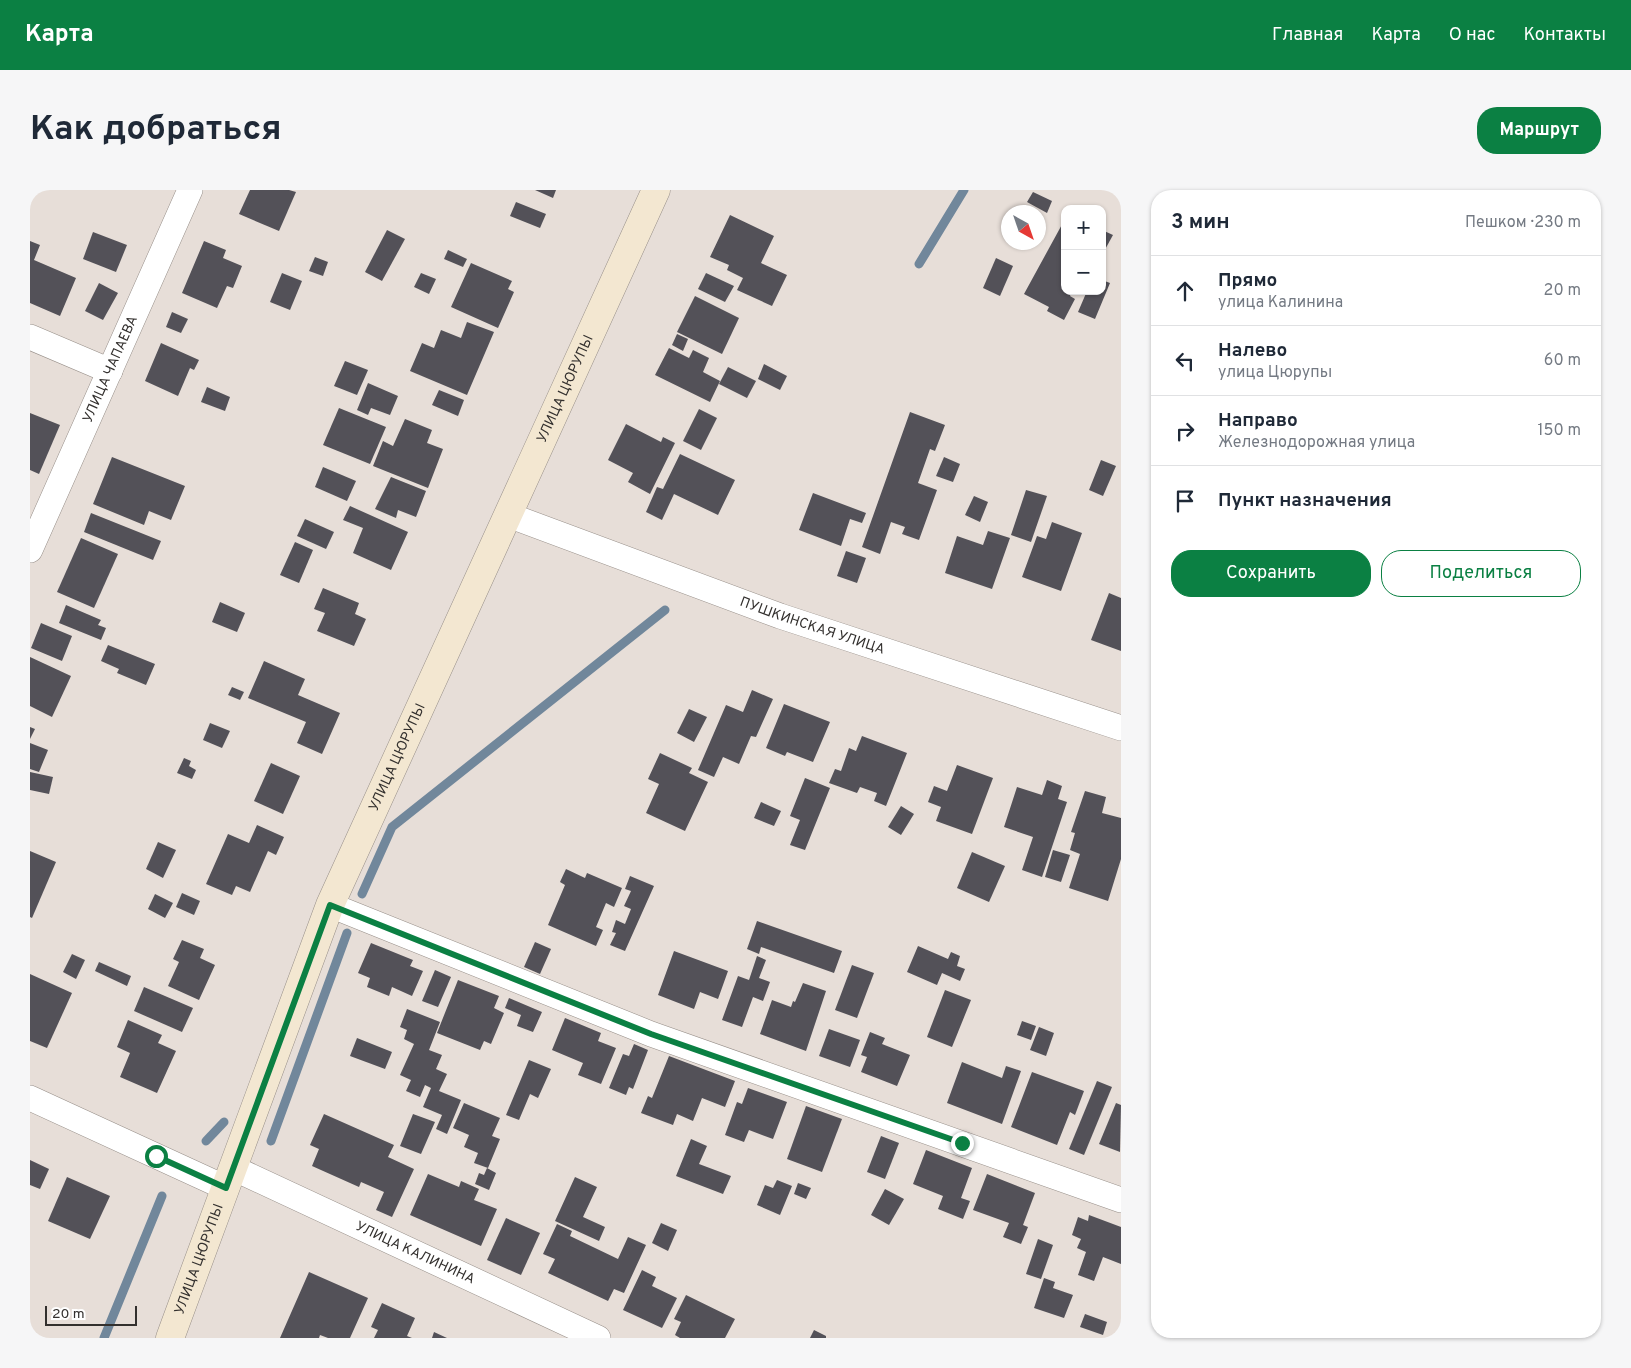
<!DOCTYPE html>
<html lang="ru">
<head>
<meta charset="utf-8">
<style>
  body { margin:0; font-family:Overpass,sans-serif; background:#f6f6f7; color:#1f2937 }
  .controls { position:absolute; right:15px; top:15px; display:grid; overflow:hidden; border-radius:10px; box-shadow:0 1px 4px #0004 }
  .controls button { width:45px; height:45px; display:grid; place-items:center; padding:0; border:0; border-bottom:1px solid #e0e1e3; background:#fff; color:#1f2937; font:25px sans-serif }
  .compass { position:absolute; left:971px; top:15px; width:45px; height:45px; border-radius:50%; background:#fff; box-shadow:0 1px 4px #0004; rotate:140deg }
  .scale { position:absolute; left:15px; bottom:12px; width:92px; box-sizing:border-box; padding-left:5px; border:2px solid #33302e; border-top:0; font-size:14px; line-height:18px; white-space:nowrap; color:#33302e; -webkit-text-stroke:4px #fff; paint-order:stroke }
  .stop { position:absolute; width:15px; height:15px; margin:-11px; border:4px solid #0b8043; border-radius:50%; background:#fff }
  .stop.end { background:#0b8043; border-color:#fff; box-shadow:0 1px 5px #0008 }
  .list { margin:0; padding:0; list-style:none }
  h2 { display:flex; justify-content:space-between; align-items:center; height:65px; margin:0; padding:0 20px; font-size:21px }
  h2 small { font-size:16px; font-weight:400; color:#747a83 }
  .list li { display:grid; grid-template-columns:32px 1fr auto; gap:15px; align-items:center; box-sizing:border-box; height:70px; padding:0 20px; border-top:1px solid #e0e1e3 }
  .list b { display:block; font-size:19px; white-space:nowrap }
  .list p { margin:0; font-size:16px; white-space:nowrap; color:#747a83 }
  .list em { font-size:16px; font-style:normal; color:#747a83 }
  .actions { display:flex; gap:10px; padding:15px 20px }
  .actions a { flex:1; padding:11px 0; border:1px solid #0b8043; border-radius:20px; text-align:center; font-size:18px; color:#0b8043 }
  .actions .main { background:#0b8043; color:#fff }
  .icon { flex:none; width:28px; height:28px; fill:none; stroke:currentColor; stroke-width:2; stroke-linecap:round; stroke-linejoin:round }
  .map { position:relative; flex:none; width:1091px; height:1148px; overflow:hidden; border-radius:20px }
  header { display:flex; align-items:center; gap:30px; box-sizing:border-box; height:70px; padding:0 25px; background:#0b8043; color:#fff }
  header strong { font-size:24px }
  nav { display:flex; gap:28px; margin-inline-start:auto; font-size:18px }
  .intro { display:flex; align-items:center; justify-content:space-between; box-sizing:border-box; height:120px; padding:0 30px }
  h1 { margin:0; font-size:35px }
  .button { padding:12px 22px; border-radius:20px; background:#0b8043; color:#fff; font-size:18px; font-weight:700 }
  main { display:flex; gap:30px; padding:0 30px }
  aside { flex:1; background:#fff; border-radius:20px; box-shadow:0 1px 4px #0004 }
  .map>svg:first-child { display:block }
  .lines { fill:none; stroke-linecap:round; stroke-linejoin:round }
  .stream { stroke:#71879b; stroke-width:9 }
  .building { fill:#535158 }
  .street-casing { stroke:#978f89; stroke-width:26 }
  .secondary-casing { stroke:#978f89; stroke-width:29 }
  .street { stroke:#fff; stroke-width:25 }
  .secondary { stroke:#f3e7d1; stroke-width:28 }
  .route { stroke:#0b8043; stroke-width:6 }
  .labels { text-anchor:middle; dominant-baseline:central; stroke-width:5; stroke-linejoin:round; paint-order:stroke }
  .street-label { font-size:14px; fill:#33302e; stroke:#fff }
</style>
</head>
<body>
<header>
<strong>Карта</strong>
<nav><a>Главная</a><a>Карта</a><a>О нас</a><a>Контакты</a></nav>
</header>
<div class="intro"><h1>Как добраться</h1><a class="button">Маршрут</a></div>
<main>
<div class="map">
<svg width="1091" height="1148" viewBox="0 0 1091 1148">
  <rect width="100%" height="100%" fill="#e7ded8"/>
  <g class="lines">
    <g class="stream">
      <path d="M 889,74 L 934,0"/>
      <path d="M 332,704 L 362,637 L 635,420"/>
      <path d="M 176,951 L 194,932"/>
      <path d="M 241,951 L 317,743"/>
      <path d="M 74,1148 L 132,1006"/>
    </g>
  </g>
  <g class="building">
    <path d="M 220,0 L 259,0 L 266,2 L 249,41 L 209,24 Z"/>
    <path d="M 505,0 L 526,0 L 523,8 Z"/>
    <path d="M 1003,2 L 1022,11 L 1017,23 L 997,12 Z"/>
    <path d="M 486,12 L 516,24 L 510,38 L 480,26 Z"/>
    <path d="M 700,25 L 744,46 L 731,73 L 757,85 L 742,116 L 707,100 L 713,88 L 697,80 L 699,75 L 680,67 Z"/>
    <path d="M 1035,29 L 1035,101 L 1042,101 L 1040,106 L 1045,109 L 1034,130 L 1017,121 L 1019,117 L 994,104 Z"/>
    <path d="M 357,40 L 375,49 L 352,91 L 335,82 Z"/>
    <path d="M 1072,40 L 1083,45 L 1072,65 Z"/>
    <path d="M 63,42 L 97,55 L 86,82 L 53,69 Z"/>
    <path d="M 0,51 L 10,55 L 4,70 L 46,88 L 30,126 L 0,113 Z"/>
    <path d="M 174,51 L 196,60 L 193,68 L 212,76 L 203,98 L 197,96 L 187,118 L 152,103 Z"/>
    <path d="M 418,60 L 437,69 L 433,77 L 414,69 Z"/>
    <path d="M 285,67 L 298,72 L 293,86 L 279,81 Z"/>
    <path d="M 966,68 L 983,76 L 970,106 L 953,98 Z"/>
    <path d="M 441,73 L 482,91 L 478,99 L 484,102 L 468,138 L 421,117 Z"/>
    <path d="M 252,83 L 272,91 L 260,120 L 240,112 Z"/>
    <path d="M 391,83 L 406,89 L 399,104 L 384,97 Z"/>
    <path d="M 676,83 L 704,96 L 695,112 L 668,99 Z"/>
    <path d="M 1072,90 L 1080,93 L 1065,129 L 1048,122 L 1057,101 L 1072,101 Z"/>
    <path d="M 69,93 L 88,103 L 73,130 L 55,121 Z"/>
    <path d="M 665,106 L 709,128 L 692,164 L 647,142 Z"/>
    <path d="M 142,122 L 158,129 L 151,143 L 136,137 Z"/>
    <path d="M 437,132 L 464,142 L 437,205 L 380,181 L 392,153 L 404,158 L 411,140 L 431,148 Z"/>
    <path d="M 647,144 L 658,149 L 653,161 L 642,155 Z"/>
    <path d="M 131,153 L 169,170 L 164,180 L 160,178 L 148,206 L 115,191 Z"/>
    <path d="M 639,158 L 659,168 L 663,160 L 679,168 L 673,182 L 690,191 L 680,212 L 625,185 Z"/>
    <path d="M 315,171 L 338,180 L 327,205 L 304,196 Z"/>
    <path d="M 734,174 L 757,186 L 750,200 L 728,189 Z"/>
    <path d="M 698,177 L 726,191 L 717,208 L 689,194 Z"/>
    <path d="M 338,193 L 368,206 L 360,225 L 341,218 L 338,225 L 327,220 Z"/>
    <path d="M 177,197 L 200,207 L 195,221 L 171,212 Z"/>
    <path d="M 409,200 L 434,210 L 428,226 L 402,215 Z"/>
    <path d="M 309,218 L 356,237 L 340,274 L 293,255 Z"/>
    <path d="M 669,219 L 687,228 L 671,260 L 653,251 Z"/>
    <path d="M 880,222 L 915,235 L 905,261 L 900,259 L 888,293 L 907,300 L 889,350 L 872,344 L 875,337 L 861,332 L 850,364 L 832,357 Z"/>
    <path d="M 0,223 L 30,235 L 9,284 L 0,280 Z"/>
    <path d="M 375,229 L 402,240 L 397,253 L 413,259 L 398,298 L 343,276 L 353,251 L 363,256 Z"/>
    <path d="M 596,234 L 631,252 L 633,247 L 645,253 L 620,304 L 598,292 L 603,283 L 578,270 Z"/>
    <path d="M 650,264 L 705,290 L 688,325 L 644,304 L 632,330 L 616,322 L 627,297 L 633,299 Z"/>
    <path d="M 82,267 L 155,296 L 141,330 L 119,321 L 114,335 L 63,314 Z"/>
    <path d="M 914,267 L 930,274 L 923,292 L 906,286 Z"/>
    <path d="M 1071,270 L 1086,276 L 1073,306 L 1059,300 Z"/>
    <path d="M 293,277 L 326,291 L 317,311 L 285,297 Z"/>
    <path d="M 361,287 L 396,301 L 386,327 L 368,320 L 366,328 L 345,319 Z"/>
    <path d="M 996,300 L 1017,306 L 1001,352 L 981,345 Z"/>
    <path d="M 783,303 L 836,323 L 832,333 L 820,329 L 811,356 L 769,340 Z"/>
    <path d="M 944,306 L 958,312 L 950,332 L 935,325 Z"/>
    <path d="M 320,316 L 378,342 L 361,380 L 323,363 L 333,338 L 313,330 Z"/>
    <path d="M 61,323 L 131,351 L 123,370 L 54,342 Z"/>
    <path d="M 275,329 L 304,342 L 296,359 L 267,346 Z"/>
    <path d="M 1022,332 L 1052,343 L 1031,401 L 992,387 L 1007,346 L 1016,349 Z"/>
    <path d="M 958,341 L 980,348 L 962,399 L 915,383 L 927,346 L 953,355 Z"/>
    <path d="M 51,348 L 88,364 L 64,418 L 27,402 Z"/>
    <path d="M 265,352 L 283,360 L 269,393 L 250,385 Z"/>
    <path d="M 816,361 L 836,368 L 827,393 L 807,386 Z"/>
    <path d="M 293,398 L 329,413 L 325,424 L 336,429 L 324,456 L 287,441 L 295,423 L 284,419 Z"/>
    <path d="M 1079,403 L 1091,408 L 1091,461 L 1061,450 Z"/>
    <path d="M 190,412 L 215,423 L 207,442 L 182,432 Z"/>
    <path d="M 36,415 L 71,430 L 68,435 L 76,438 L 71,450 L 29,433 Z"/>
    <path d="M 11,433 L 42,446 L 32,471 L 1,458 Z"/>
    <path d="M 78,455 L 125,474 L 116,495 L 87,483 L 89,479 L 71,471 Z"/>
    <path d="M 0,467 L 41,486 L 22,527 L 0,516 Z"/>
    <path d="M 234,471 L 275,489 L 268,505 L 310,523 L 292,564 L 267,553 L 276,532 L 218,508 Z"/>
    <path d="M 202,497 L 214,502 L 210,510 L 198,505 Z"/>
    <path d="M 722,500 L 743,509 L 726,547 L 721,546 L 709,574 L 693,567 L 684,587 L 668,580 L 696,515 L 713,522 Z"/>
    <path d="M 754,514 L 800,532 L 783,572 L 757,562 L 755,566 L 736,558 Z"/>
    <path d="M 659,519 L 677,527 L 664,552 L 647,543 Z"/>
    <path d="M 180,533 L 200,541 L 192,558 L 173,550 Z"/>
    <path d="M 0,537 L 5,539 L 0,549 Z"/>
    <path d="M 832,546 L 877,563 L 856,616 L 844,611 L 847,603 L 830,597 L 827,603 L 799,593 L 805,579 L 811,581 L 819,558 L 826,561 Z"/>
    <path d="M 0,553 L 18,560 L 9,582 L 0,579 Z"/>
    <path d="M 630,563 L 662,578 L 659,583 L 678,592 L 655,641 L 616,623 L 629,594 L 618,589 Z"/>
    <path d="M 154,568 L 161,571 L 159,576 L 166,580 L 162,589 L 147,583 Z"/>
    <path d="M 241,573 L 270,586 L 253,624 L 224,611 Z"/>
    <path d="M 927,575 L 963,588 L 942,644 L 906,631 L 911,617 L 898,612 L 904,596 L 917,601 Z"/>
    <path d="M 0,582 L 23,587 L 19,604 L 0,600 Z"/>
    <path d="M 775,588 L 800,598 L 775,660 L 760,655 L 770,630 L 760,626 Z"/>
    <path d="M 1017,590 L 1032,596 L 1028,609 L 1037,612 L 1012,687 L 992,680 L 1003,647 L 974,637 L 987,597 L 1012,605 Z"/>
    <path d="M 1055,601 L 1076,607 L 1072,623 L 1091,628 L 1091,669 L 1078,711 L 1039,698 L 1050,664 L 1040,660 L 1045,643 L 1041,642 Z"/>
    <path d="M 731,612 L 751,621 L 744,636 L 724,628 Z"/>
    <path d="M 871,616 L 884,624 L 871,645 L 858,637 Z"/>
    <path d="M 227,635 L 254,647 L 246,665 L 238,661 L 220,702 L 206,696 L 202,705 L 176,694 L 198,644 L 219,653 Z"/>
    <path d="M 128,652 L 146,660 L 133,688 L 116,679 Z"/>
    <path d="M 1023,660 L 1040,665 L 1031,692 L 1015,687 Z"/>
    <path d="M 0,661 L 26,672 L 2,728 L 0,727 Z"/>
    <path d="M 942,662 L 975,676 L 959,712 L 927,698 Z"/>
    <path d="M 536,679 L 555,688 L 557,683 L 592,698 L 584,717 L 576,713 L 566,737 L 573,740 L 566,756 L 518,735 L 535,695 L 530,692 Z"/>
    <path d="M 600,686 L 624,696 L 595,761 L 580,755 L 586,743 L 582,742 L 586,730 L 595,734 L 601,719 L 594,716 L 601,701 L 595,699 Z"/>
    <path d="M 152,703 L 170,711 L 164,725 L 146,717 Z"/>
    <path d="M 125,704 L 143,713 L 135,728 L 118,719 Z"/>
    <path d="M 727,731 L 812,761 L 804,783 L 731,757 L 729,764 L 717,759 Z"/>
    <path d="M 152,750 L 174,759 L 170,768 L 185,775 L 169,810 L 138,796 L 149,772 L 143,769 Z"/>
    <path d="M 505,752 L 521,759 L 510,784 L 494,777 Z"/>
    <path d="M 341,753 L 383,770 L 380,776 L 393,781 L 382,806 L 362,797 L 359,806 L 337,797 L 340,788 L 328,783 Z"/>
    <path d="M 888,756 L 918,769 L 921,762 L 930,766 L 927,776 L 935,779 L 930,791 L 912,783 L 907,795 L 877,782 Z"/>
    <path d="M 644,761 L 698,781 L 688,809 L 670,802 L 664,819 L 628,805 Z"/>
    <path d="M 42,764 L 55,770 L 46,789 L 33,782 Z"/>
    <path d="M 727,766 L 736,770 L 729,788 L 740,792 L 733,811 L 723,807 L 712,837 L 692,830 L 708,786 L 719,790 Z"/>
    <path d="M 69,772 L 101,786 L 97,796 L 65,781 Z"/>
    <path d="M 822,775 L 844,783 L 827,828 L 805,820 Z"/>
    <path d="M 405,780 L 421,787 L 408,817 L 392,811 Z"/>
    <path d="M 0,784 L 42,803 L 17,858 L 0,851 Z"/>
    <path d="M 428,790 L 469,806 L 464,818 L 474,823 L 461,854 L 454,851 L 450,860 L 407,843 Z"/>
    <path d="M 773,793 L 796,801 L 776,861 L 730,844 L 742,810 L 761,817 L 763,811 L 765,812 Z"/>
    <path d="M 114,797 L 163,818 L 152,842 L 104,821 Z"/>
    <path d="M 915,800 L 941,810 L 922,857 L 897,847 Z"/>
    <path d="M 479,808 L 512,822 L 503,842 L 487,836 L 491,825 L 475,818 Z"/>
    <path d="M 377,819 L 410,832 L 399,860 L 412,865 L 406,879 L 417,884 L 409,901 L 431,910 L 417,944 L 406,939 L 412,925 L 393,917 L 401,898 L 395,895 L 390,907 L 376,901 L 381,890 L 370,885 L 384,854 L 374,849 L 377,840 L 370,837 Z"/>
    <path d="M 535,828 L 571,843 L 568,851 L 586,858 L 571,894 L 548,885 L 553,873 L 522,860 Z"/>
    <path d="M 98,830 L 132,845 L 128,853 L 146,861 L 127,903 L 90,887 L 100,863 L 87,857 Z"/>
    <path d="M 992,831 L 1006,836 L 1001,850 L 987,845 Z"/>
    <path d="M 1009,837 L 1024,843 L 1016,866 L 1000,860 Z"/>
    <path d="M 799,839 L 830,850 L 820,877 L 789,866 Z"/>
    <path d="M 840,842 L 855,848 L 852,854 L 880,865 L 867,896 L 831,882 L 837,867 L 831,865 Z"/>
    <path d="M 327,848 L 362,862 L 355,879 L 320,866 Z"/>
    <path d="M 604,854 L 618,860 L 603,899 L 599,897 L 596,905 L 579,898 L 593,864 L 599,866 Z"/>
    <path d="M 639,866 L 705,891 L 695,917 L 672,908 L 663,931 L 647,924 L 643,935 L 611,923 L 618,906 L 622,908 Z"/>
    <path d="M 499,870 L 521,879 L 508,908 L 500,904 L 489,930 L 476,925 Z"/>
    <path d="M 932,872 L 972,888 L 976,876 L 991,881 L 972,934 L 917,913 Z"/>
    <path d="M 1002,882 L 1054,901 L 1045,925 L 1040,922 L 1027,955 L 981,937 Z"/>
    <path d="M 1067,891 L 1082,897 L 1054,965 L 1039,959 Z"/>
    <path d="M 718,898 L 757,912 L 743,949 L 719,940 L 714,952 L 695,945 L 707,912 L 712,914 Z"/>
    <path d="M 434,913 L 470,928 L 462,946 L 470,949 L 458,978 L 444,973 L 448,963 L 434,957 L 439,945 L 423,938 Z"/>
    <path d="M 1086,913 L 1091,915 L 1090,962 L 1069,954 Z"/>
    <path d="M 776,916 L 812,929 L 792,982 L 757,969 Z"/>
    <path d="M 294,924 L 364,955 L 358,967 L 384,979 L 362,1027 L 346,1020 L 354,1002 L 331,992 L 329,997 L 282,976 L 289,959 L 280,955 Z"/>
    <path d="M 383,924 L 405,932 L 391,964 L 370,956 Z"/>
    <path d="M 851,946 L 869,953 L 855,989 L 837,982 Z"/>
    <path d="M 661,949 L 677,956 L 669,974 L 701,986 L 693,1004 L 646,986 Z"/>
    <path d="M 896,960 L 942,978 L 931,1008 L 940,1011 L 933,1029 L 908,1019 L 913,1006 L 883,994 Z"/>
    <path d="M 0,970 L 19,979 L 10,999 L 0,995 Z"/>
    <path d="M 457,978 L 466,983 L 459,1000 L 445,994 L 449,983 L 454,985 Z"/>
    <path d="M 398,984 L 429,997 L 431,991 L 449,999 L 444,1010 L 467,1019 L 451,1056 L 380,1025 Z"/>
    <path d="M 957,984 L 1005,1003 L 993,1035 L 998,1037 L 991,1054 L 973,1047 L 979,1033 L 943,1020 Z"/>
    <path d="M 37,987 L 80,1006 L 60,1049 L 18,1031 Z"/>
    <path d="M 545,987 L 567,997 L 553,1027 L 575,1037 L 569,1051 L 525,1031 Z"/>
    <path d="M 747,990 L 762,996 L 750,1025 L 727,1015 L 735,995 L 743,998 Z"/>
    <path d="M 768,993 L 781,998 L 776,1009 L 764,1004 Z"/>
    <path d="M 855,999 L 874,1009 L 859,1035 L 841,1025 Z"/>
    <path d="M 1059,1025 L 1091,1037 L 1091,1074 L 1073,1067 L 1064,1091 L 1048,1085 L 1056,1062 L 1047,1058 L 1051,1049 L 1042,1045 L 1048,1027 L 1058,1031 Z"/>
    <path d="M 476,1028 L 510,1043 L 491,1085 L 457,1070 Z"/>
    <path d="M 631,1033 L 647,1040 L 638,1061 L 622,1053 Z"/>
    <path d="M 527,1034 L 542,1041 L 540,1046 L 588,1069 L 598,1047 L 616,1055 L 594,1103 L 584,1099 L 578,1111 L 518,1083 L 525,1069 L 513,1064 Z"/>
    <path d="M 1008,1049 L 1023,1055 L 1011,1089 L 996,1084 Z"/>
    <path d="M 612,1080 L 626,1087 L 622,1096 L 647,1108 L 632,1138 L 593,1120 Z"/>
    <path d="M 279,1082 L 338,1108 L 320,1148 L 298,1148 L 290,1145 L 289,1148 L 250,1148 Z"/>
    <path d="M 1014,1088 L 1025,1092 L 1023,1098 L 1043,1105 L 1034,1128 L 1004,1118 Z"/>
    <path d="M 656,1105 L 705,1129 L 695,1148 L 650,1148 L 645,1145 L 651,1132 L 644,1129 Z"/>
    <path d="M 352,1113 L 385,1128 L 377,1146 L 382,1148 L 344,1148 L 348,1140 L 341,1137 Z"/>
    <path d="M 1055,1124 L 1077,1132 L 1073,1145 L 1050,1137 Z"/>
    <path d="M 784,1140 L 796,1146 L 796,1148 L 780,1148 Z"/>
    <path d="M 404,1142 L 417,1148 L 402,1148 Z"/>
  </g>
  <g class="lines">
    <g class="street-casing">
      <g id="street">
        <path d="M 0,147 L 80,181"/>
        <path id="s1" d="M 478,325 L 750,426 L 1091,538"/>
        <path id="s2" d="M 0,360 L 160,0"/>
        <path d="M 300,715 L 621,844 L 1091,1010"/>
        <path d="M 0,908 L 196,998"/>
        <path id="s3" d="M 203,978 L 568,1148"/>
      </g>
    </g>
    <g class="secondary-casing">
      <g id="secondary">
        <path id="s4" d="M 140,1148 L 300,715 L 626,0"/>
      </g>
    </g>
    <use href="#street" class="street"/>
    <use href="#secondary" class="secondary"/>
  </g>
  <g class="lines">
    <path class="route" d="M 126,966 L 196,998 L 300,715 L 621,844 L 932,953"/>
  </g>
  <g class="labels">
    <g class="street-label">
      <text stroke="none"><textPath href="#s2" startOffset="198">УЛИЦА ЧАПАЕВА</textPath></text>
      <text stroke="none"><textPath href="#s4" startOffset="1029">УЛИЦА ЦЮРУПЫ</textPath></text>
      <text stroke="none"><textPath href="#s1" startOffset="324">ПУШКИНСКАЯ УЛИЦА</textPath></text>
      <text stroke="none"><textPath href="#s4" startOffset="624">УЛИЦА ЦЮРУПЫ</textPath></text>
      <text stroke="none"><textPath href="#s3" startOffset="201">УЛИЦА КАЛИНИНА</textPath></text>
      <text stroke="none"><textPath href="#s4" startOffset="84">УЛИЦА ЦЮРУПЫ</textPath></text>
    </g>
  </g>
</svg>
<div class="controls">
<button>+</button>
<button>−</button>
</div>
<svg class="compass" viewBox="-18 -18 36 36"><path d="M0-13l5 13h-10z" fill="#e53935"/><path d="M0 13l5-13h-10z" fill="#747a83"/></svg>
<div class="scale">20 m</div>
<div class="stop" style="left:126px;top:966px"></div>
<div class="stop end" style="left:932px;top:953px"></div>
</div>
<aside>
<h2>3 мин<small>Пешком · 230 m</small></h2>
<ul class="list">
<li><svg class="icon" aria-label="ahead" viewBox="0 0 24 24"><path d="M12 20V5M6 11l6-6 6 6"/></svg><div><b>Прямо</b><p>улица Калинина</p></div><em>20 m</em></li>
<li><svg class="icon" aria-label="left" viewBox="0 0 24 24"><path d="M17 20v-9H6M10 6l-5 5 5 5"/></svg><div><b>Налево</b><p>улица Цюрупы</p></div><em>60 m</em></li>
<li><svg class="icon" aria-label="right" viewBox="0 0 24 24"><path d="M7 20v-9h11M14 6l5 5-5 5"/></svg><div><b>Направо</b><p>Железнодорожная улица</p></div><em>150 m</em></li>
<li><svg class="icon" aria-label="arrive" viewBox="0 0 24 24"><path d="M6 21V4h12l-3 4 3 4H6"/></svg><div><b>Пункт назначения</b></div></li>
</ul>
<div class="actions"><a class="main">Сохранить</a><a>Поделиться</a></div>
</aside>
</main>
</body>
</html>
